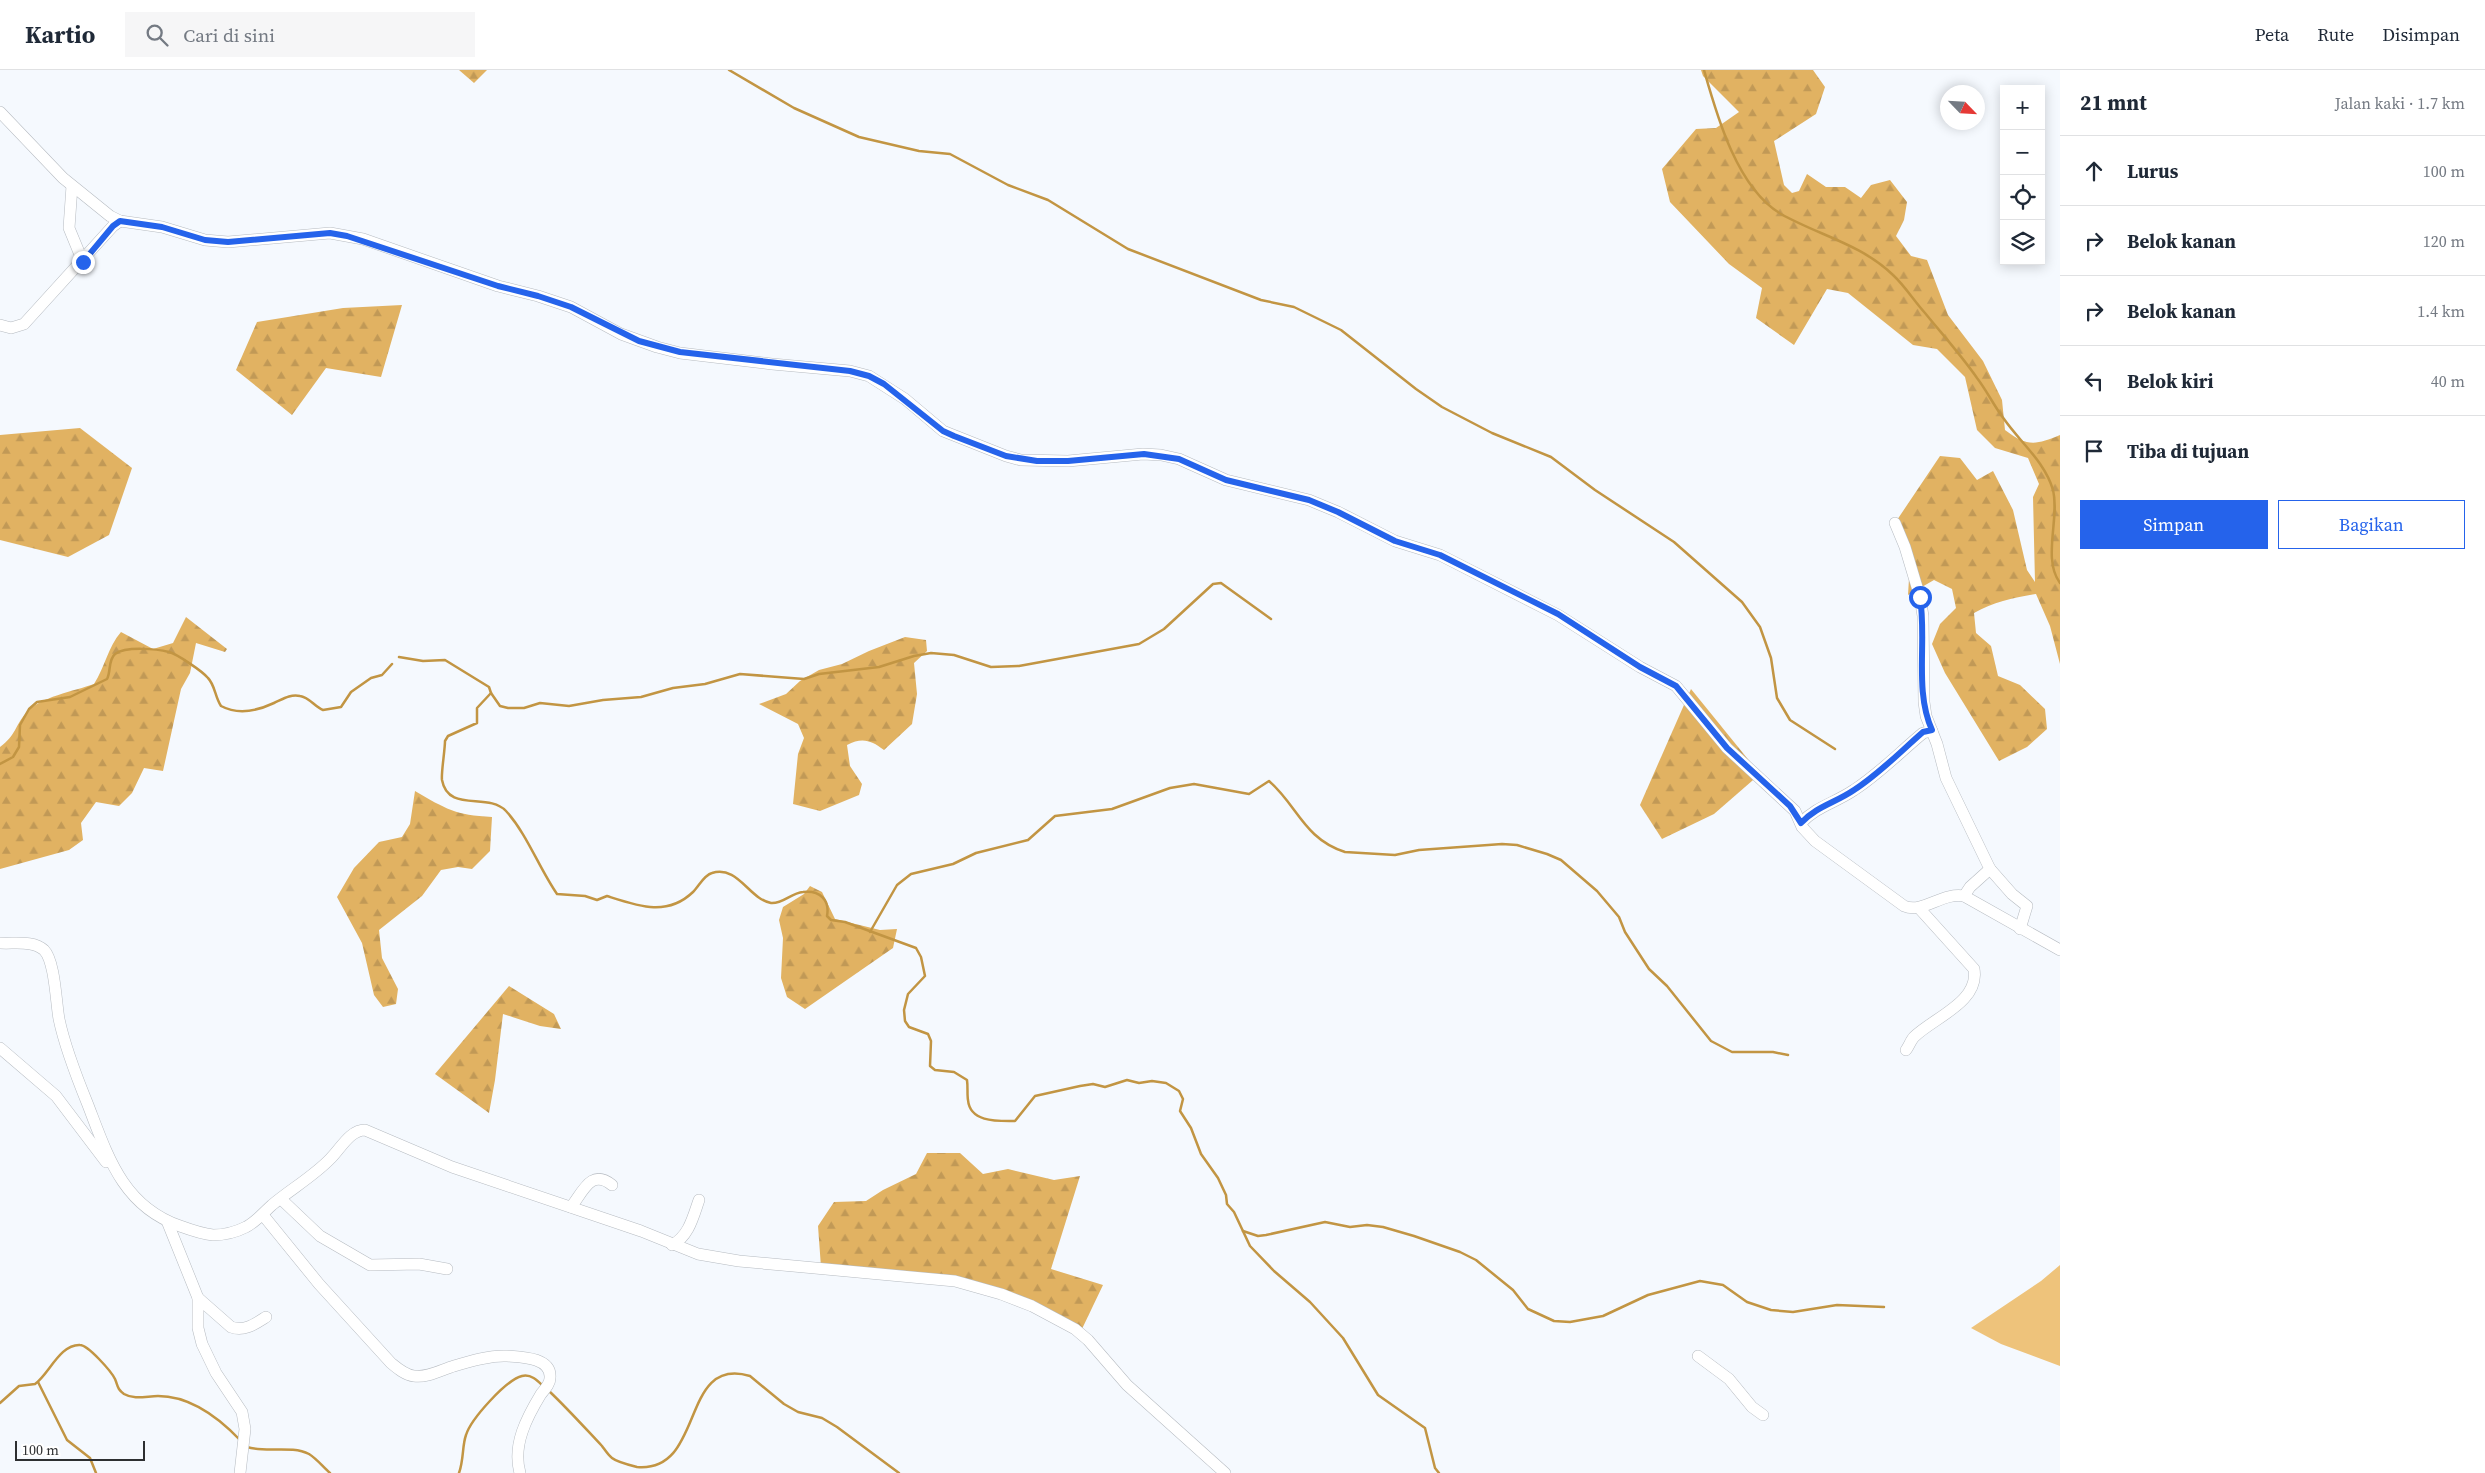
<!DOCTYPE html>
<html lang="id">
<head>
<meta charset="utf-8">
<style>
  body { margin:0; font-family:"Source Serif 4",serif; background:#f6f6f7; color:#1f2937 }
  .controls { position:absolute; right:15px; top:15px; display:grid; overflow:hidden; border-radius:0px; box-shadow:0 2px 12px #0003 }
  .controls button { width:45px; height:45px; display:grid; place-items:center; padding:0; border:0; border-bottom:1px solid #e0e1e3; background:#fff; color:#1f2937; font:25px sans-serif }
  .compass { position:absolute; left:1940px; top:15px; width:45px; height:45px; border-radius:50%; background:#fff; box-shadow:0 2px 12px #0003; rotate:115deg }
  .scale { position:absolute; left:15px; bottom:12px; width:130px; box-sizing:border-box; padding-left:5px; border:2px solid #2d2f31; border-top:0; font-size:14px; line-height:18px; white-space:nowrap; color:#2d2f31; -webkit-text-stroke:4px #fff; paint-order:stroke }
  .stop { position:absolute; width:15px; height:15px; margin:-11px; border:4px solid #2563eb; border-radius:50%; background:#fff }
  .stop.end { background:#2563eb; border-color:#fff; box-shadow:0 1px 5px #0008 }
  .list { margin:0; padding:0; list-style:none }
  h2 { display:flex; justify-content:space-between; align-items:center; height:65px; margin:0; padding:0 20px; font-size:21px }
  h2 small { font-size:16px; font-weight:400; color:#747a83 }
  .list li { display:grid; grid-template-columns:32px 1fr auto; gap:15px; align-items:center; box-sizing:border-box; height:70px; padding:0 20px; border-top:1px solid #e0e1e3 }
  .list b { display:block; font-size:19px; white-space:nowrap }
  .list em { font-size:16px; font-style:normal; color:#747a83 }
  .actions { display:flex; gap:10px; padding:15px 20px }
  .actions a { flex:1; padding:11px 0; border:1px solid #2563eb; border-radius:0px; text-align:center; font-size:18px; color:#2563eb }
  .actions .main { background:#2563eb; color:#fff }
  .icon { flex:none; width:28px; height:28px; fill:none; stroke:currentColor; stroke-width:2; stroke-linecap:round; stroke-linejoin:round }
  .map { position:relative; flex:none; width:2060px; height:1403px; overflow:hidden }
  header { display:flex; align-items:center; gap:30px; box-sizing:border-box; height:70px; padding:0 25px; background:#fff; border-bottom:1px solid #e0e1e3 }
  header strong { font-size:24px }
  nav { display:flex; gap:28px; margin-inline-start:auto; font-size:18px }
  .search { width:350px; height:45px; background:#f6f6f7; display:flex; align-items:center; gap:12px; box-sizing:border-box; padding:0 18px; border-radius:0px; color:#747a83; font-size:19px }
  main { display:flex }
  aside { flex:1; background:#fff }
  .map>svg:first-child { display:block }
  .grass { fill:#eec37b }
  .forest { fill:url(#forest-firs) }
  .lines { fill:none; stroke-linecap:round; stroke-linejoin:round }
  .stream { stroke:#c29543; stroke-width:2.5 }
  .minor-casing { stroke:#b6bbc1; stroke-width:12 }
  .minor { stroke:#fff; stroke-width:11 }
  .route { stroke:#2563eb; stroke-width:6 }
</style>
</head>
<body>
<header>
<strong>Kartio</strong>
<div class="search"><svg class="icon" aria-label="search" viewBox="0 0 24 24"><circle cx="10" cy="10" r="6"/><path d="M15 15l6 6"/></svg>Cari di sini</div>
<nav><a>Peta</a><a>Rute</a><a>Disimpan</a></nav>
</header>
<main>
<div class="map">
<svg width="2060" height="1403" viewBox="0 0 2060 1403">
  <defs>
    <pattern id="forest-firs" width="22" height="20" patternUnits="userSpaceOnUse" patternTransform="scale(1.25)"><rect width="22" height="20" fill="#e1b262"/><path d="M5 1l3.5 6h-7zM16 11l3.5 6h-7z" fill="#c19956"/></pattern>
  </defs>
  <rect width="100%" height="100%" fill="#f5f9fe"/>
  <path class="grass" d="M 2060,1195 L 2060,1296 L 2001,1274 L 1971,1258 L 2041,1211 Z"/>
  <g class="forest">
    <path d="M 459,0 L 487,0 L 474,13 Z"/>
    <path d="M 1701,0 L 1813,0 L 1825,17 L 1816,44 L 1774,71 L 1784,115 L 1792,123 L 1799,121 L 1807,104 L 1826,117 L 1845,117 L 1861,128 L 1871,115 L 1890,110 L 1907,132 L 1904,150 L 1896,166 L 1911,186 L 1927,190 L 1948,245 L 1983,291 L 2002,330 L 2005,360 C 2027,377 2036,375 2060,365 L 2060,594 L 2050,556 L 2036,524 C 2013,528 1994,532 1974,543 L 1976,563 L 1991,576 L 1998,606 L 2020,615 L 2045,639 L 2047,659 L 2027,677 L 1999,691 L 1945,603 L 1932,574 L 1940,554 L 1956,538 L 1952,519 L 1934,510 L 1908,525 L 1910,492 L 1895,453 L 1940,386 L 1960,388 L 1977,410 L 1993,401 L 2013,440 L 2027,500 L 2035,512 L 2033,427 L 2039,414 L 2028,388 L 1995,378 L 1977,360 L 1965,307 L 1937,279 L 1913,275 L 1848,223 L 1827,219 L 1794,275 L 1756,248 L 1762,218 L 1729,194 L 1670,132 L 1662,99 L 1696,59 L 1716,58 L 1739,42 L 1703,6 Z"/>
    <path d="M 402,235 L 381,307 L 326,298 L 292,345 L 236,300 L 257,252 L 343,238 Z"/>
    <path d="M 80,358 L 132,398 L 109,465 L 68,487 L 0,470 L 0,365 Z"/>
    <path d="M 186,547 L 227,579 L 225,582 L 196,573 L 190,603 L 181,619 L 163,701 L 144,698 L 132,723 L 119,736 L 96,732 L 81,753 L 83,770 L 69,780 L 0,799 L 0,677 C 17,664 14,657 26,643 C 39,627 75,621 94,614 C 105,597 108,577 121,562 L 153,579 L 173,573 Z"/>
    <path d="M 905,567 L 926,570 L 927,581 L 914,593 L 917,624 L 912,654 L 884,680 C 871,670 862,667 847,675 L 850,696 L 862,714 L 859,725 L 820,741 L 793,734 L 798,684 L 804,668 L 798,654 L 759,634 L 786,624 L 800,611 L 819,600 L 842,594 L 869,581 Z"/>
    <path d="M 1691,619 L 1760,704 L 1714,744 L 1662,769 L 1640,735 Z"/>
    <path d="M 415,721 C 446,739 455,745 492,747 L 490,781 L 472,799 L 458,797 L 441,800 L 422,826 L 379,860 L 382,888 L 398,919 L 396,934 L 383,937 L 374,925 L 362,873 L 337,827 L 354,798 L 379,772 L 402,767 L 410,754 Z"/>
    <path d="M 810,816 L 822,822 L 835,849 L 880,860 L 897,859 L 893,878 L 805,939 L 787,927 L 781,908 L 783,868 L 779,850 L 783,837 L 804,824 Z"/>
    <path d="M 509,916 L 554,944 L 561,959 L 540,956 L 503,944 L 495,1010 L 489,1043 L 435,1004 Z"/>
    <path d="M 927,1083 L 960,1083 L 983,1104 L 1008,1099 L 1054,1110 L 1080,1106 L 1051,1199 L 1103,1215 L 1081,1261 L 985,1217 L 821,1197 L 818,1156 L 834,1132 L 866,1131 L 883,1120 L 916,1104 Z"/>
  </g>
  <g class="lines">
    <g class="stream">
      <path d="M 729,0 L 794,38 L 859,67 L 919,81 L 950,84 L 1008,115 L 1048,130 L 1128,179 L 1261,230 L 1294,237 L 1341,260 L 1416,319 L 1442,337 L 1492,363 L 1551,387 L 1595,420 L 1674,472 L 1742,532 L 1760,557 L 1771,588 L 1777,628 L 1790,650 L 1835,679"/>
      <path d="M 1704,0 C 1717,46 1737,118 1781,144 C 1818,165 1861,174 1893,205 C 1905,216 1914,231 1925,243 C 1942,264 1961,285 1977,308 C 1987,321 1994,336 2004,349 C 2020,372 2045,392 2053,420 C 2060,448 2042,489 2060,513"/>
      <path d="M 399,587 L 423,591 L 445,590 L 489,617 L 491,623 L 477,638 L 477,653 L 448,666 L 445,671 C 445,680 441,703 442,710 C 448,743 488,722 506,741 C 527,764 539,798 557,824 L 585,826 L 597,830 L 607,826 C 638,836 667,847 693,822 C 699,816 704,805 712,803 C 738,795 749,829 771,833 C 783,834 791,823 803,822 C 820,820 830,830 827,846 L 831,850 L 845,852 L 916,878 L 921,887 L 925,906 L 908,924 L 904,940 L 905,951 L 909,957 L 928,964 L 931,971 L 930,996 L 935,1000 L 954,1002 L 967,1010 C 968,1017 967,1024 968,1030 C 970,1053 999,1051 1015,1051 L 1035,1026 L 1080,1016 L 1093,1014 L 1105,1017 L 1127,1010 L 1139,1013 L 1152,1011 L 1166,1013 L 1179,1021 L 1183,1029 L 1180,1041 L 1191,1058 L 1201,1084 L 1218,1108 L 1226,1125 L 1227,1134 L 1234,1142 L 1250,1176 L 1274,1201 L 1310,1232 L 1343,1268 L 1378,1325 L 1425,1358 L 1435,1398 L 1439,1403"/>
      <path d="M 491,623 L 500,636 L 508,638 L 524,638 L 540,633 L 569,636 L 603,630 L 641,627 L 673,618 L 705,614 L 740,604 L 804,609 L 819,604 L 879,597 L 914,586 L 931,583 L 954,585 L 991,597 L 1019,596 L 1139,574 L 1164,559 L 1213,514 L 1221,513 L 1271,549"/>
      <path d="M 0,694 L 13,687 L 19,677 L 20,655 L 29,639 L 37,632 L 70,627 L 107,609 C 111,602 108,590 115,584 C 126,576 157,579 169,582 C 177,584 202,601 208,608 C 215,615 215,627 221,636 C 238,645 257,641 274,633 C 283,629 290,624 300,626 C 309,627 315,637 323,640 L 341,637 L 351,622 L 371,608 L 382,605 L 392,594"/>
      <path d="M 870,862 L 897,815 L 911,804 L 953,794 L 976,783 L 1028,770 L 1055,746 L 1112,739 L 1170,718 L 1194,714 L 1249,724 L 1269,711 C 1297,735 1304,769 1345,782 L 1395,785 L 1419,780 L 1502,774 L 1517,775 L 1547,784 L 1561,790 L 1597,821 L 1619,847 L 1625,862 L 1649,899 L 1667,916 L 1711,971 L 1732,982 L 1773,982 L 1788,985"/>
      <path d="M 1243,1161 L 1258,1166 L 1266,1165 L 1325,1152 L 1350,1157 L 1367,1155 L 1383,1157 L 1414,1166 L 1460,1182 L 1476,1190 L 1513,1220 L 1528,1239 L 1554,1251 L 1570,1252 L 1603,1246 L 1648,1225 L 1700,1211 L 1723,1215 L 1747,1232 L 1771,1240 L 1793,1242 L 1837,1235 L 1884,1237"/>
      <path d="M 38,1312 L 67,1370 L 90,1388 L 96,1403"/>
      <path d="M 549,1321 C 567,1338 585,1358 602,1376 C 605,1380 608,1385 612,1388 C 617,1392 629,1395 637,1397 C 706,1403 679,1285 750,1306 L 784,1334 L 798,1342 L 822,1348 L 837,1357 L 899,1403"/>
      <path d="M 0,1333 L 19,1316 L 35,1314 C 49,1304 60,1274 80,1275 C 88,1275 111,1301 115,1309 C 118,1316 117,1319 124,1324 C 134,1330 147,1326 158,1326 C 190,1326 219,1348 240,1370"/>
      <path d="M 247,1377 C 267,1383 291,1375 309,1384 C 317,1389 323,1397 330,1403"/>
      <path d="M 459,1403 C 464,1389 462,1376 466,1365 C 471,1349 506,1310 522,1306 C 531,1304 537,1310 543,1316"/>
    </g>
    <g class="minor-casing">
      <g id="minor">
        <path d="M 0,42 L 63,108 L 110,146 L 120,151 L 162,157 L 205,170 L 228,172 L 330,163 L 363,169 L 498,216 L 538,226 L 571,237 L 621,264 L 657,277 L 680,283 L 772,294 L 850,301 L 869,306 L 905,329 L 943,361 L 1006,386 L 1021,390 L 1068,391 L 1143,384 L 1161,385 L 1179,389 L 1226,410 L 1309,430 L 1338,442 L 1395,471 L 1440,485 L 1558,545 L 1640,597 L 1676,616 L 1727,678 L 1795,741 L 1802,757 L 1815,771 L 1904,836 C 1923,844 1942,822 1964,826 L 2060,880"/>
        <path d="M 72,116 L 69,158 L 83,192"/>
        <path d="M 0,255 L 11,258 L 24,254 L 113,156 L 120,151"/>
        <path d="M 1895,453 L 1905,477 L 1920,527 L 1923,546 L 1924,632 L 1926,646 L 1937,674 L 1946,708 L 1990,799 L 1970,817 L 1964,826"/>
        <path d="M 1801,753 C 1817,736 1835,733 1854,720 C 1879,704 1900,682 1923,663 L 1932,661"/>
        <path d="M 1990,799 L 2012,824 L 2027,836 L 2020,859"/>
        <path d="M 0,873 C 14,874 33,870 44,880 C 55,891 56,933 59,949 C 65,978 77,1008 88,1035 C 108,1087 123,1136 180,1156 C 191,1160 202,1164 213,1165 C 225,1165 236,1162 246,1157 C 257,1151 263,1143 272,1135 C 291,1119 314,1106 331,1088 C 341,1078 350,1060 365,1060 L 452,1097 L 641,1161 L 698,1184 L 739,1191 L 955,1211 L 1001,1224 L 1032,1236 L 1075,1259 L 1088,1270 L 1127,1315 L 1225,1403"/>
        <path d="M 0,978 L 56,1026 L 106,1092"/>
        <path d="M 1906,980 C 1909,976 1911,970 1914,967 C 1933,948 1980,932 1974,899 L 1919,838"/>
        <path d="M 281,1129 L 320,1166 L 370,1195 L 419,1194 L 447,1199"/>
        <path d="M 571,1137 C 583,1122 591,1098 612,1115"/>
        <path d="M 263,1145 L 319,1214 L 391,1293 C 397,1298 405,1305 414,1306 C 427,1308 441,1300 454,1296 C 470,1291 490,1285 507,1286 C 520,1287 552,1287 550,1308 C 550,1314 545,1319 541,1324 C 527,1347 512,1375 520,1403"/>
        <path d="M 167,1151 L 198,1228 L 198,1258 L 202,1274 L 216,1303 L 242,1342 L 245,1359 L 240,1403"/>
        <path d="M 672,1175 C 689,1166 693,1147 699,1130"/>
        <path d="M 198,1228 L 231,1257 C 244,1262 255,1254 266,1247"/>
        <path d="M 1698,1286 L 1729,1309 L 1752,1337 L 1763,1345"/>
      </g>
    </g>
    <use href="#minor" class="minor"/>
  </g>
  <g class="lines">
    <path class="route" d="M 83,192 L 113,156 L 120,151 L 162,157 L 205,170 L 228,172 L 330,163 L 347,166 L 498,216 L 538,226 L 571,237 L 639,271 L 680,282 L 850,301 L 869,306 L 884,314 L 943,361 L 954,366 L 1006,386 L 1037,391 L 1068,391 L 1144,384 L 1179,389 L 1226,410 L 1309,430 L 1338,442 L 1395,471 L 1440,485 L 1558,544 L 1640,597 L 1676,616 L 1727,678 L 1790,736 L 1801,753 C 1817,736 1835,733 1854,720 C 1879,704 1900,682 1923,662 L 1932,660 C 1914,620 1927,571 1920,527"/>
  </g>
</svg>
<div class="controls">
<button>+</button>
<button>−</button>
<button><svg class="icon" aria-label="locate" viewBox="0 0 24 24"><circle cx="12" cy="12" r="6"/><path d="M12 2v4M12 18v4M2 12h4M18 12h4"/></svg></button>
<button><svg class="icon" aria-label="layers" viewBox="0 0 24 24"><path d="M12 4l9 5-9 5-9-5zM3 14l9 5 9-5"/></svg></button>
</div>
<svg class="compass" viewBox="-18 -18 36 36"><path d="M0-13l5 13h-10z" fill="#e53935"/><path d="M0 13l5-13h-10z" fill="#747a83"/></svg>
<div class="scale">100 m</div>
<div class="stop" style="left:1920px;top:527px"></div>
<div class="stop end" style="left:83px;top:192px"></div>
</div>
<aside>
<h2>21 mnt<small>Jalan kaki · 1.7 km</small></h2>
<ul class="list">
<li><svg class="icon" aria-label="ahead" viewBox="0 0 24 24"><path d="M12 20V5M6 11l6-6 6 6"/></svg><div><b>Lurus</b></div><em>100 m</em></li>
<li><svg class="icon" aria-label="right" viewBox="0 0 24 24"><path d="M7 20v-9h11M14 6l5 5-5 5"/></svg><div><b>Belok kanan</b></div><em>120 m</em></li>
<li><svg class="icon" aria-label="right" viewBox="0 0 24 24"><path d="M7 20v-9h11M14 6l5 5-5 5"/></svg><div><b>Belok kanan</b></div><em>1.4 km</em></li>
<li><svg class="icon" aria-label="left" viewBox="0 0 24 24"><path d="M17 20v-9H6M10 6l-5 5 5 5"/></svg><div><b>Belok kiri</b></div><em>40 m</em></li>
<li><svg class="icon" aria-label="arrive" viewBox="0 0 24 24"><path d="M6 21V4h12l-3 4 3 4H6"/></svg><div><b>Tiba di tujuan</b></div></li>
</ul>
<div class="actions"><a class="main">Simpan</a><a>Bagikan</a></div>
</aside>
</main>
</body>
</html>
